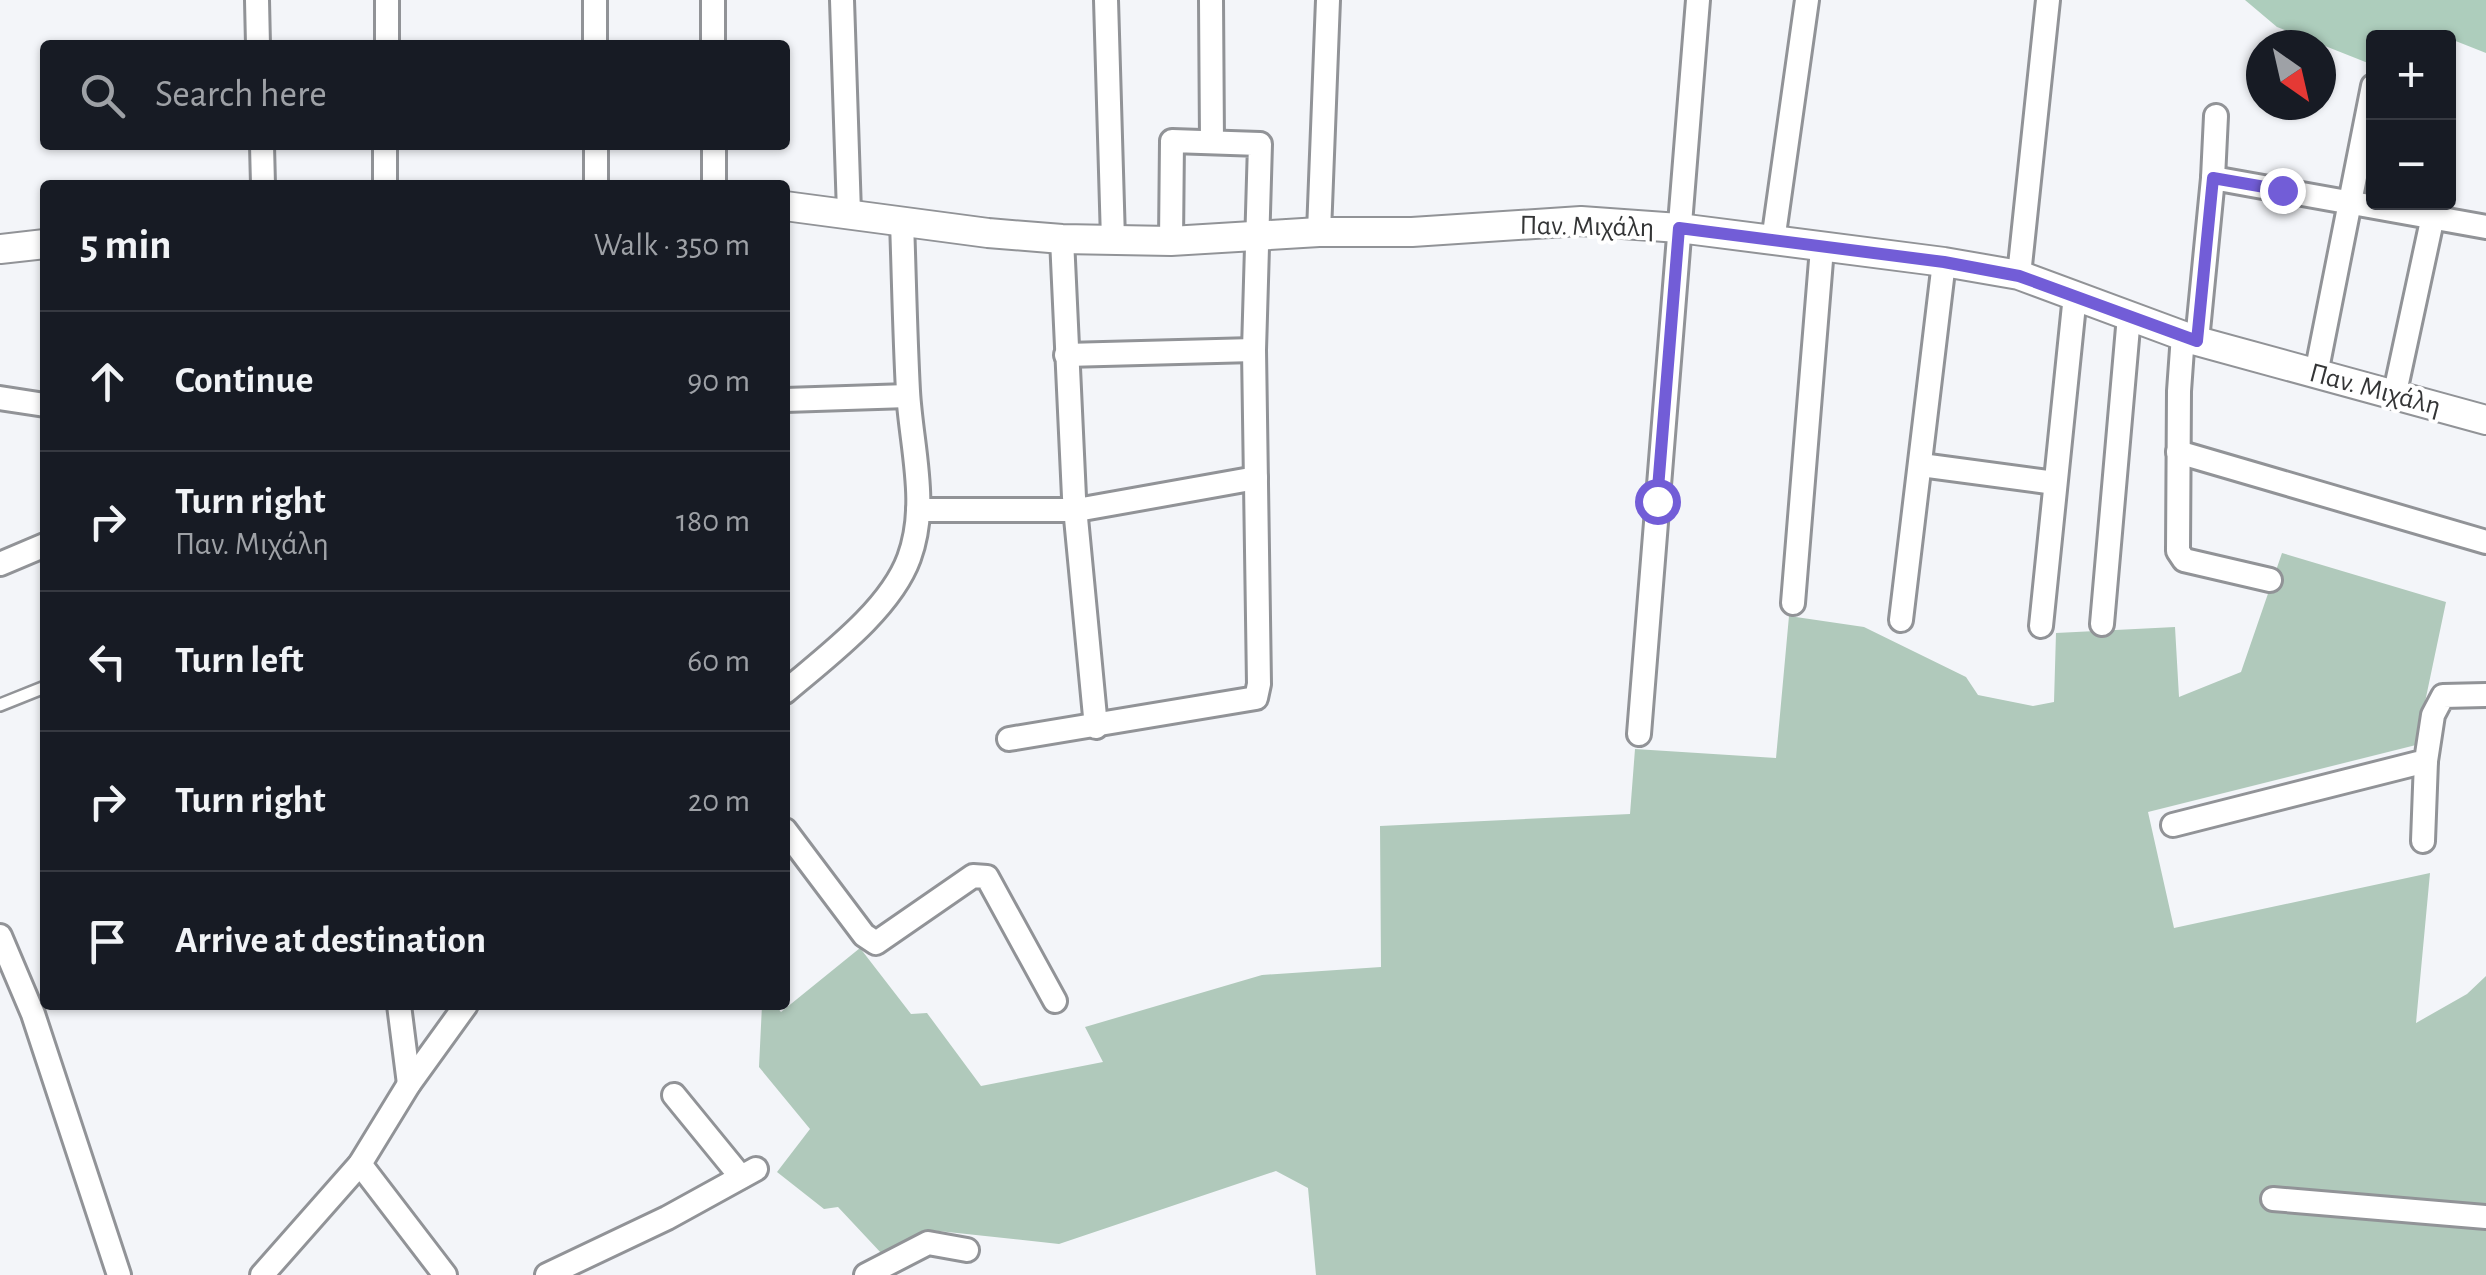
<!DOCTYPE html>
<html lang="en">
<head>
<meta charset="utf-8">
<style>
  body { margin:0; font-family:"Alegreya Sans",sans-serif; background:#20242c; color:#f1f3f6 }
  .controls { position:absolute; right:30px; top:30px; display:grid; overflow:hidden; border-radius:10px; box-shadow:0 2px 8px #0004 }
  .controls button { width:90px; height:90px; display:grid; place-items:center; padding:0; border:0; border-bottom:2px solid #363941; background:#171b24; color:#f1f3f6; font:50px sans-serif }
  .compass { position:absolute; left:2246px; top:30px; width:90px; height:90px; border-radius:50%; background:#171b24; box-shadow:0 2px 8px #0004; rotate:146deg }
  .stop { position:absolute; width:30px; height:30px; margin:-22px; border:8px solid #725dd7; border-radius:50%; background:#fff }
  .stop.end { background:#725dd7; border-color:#fff; box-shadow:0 2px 10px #0008 }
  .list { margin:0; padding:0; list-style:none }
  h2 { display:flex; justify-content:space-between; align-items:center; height:130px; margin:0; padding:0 40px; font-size:42px }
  h2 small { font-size:32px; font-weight:400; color:#9ea1a6 }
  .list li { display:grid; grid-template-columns:65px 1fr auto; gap:30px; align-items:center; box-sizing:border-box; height:140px; padding:0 40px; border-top:2px solid #363941 }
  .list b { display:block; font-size:38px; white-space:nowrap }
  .list p { margin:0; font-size:32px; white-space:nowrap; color:#9ea1a6 }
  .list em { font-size:32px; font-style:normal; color:#9ea1a6 }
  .icon { flex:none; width:55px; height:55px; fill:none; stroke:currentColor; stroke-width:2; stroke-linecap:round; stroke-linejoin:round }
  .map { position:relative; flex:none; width:2486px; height:1275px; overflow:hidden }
  .search { position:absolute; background:#171b24; box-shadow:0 2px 8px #0004; left:40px; top:40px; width:750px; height:110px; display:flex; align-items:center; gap:25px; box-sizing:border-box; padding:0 35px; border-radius:10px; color:#9ea1a6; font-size:38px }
  .panel { position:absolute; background:#171b24; box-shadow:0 2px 8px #0004; left:40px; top:180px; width:750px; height:830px; border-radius:10px }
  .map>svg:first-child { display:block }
  .green { fill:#b0c9bb }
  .forest { fill:#adcdbc }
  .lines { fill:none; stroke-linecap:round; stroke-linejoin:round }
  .service-casing { stroke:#919397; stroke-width:16 }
  .minor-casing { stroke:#919397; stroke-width:28 }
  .tertiary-casing { stroke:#919397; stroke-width:32 }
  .service { stroke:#fff; stroke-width:11 }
  .minor { stroke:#fff; stroke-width:22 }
  .tertiary { stroke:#fff; stroke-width:28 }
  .route { stroke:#725dd7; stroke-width:12 }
  .labels { text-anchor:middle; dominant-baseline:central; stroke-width:8; stroke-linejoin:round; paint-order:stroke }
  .street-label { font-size:28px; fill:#343536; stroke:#fff }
</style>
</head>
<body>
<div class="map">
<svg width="2486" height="1275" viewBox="0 0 2486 1275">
  <rect width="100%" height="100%" fill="#f3f5f9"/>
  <path class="green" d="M 2282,553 L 2446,602 L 2416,745 L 2148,812 L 2174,928 L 2430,873 L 2416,1023 L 2467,994 L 2486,976 L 2486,1275 L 1316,1275 L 1308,1188 L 1276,1171 L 1059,1244 L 929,1230 L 882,1254 L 838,1207 L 824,1209 L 777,1172 L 810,1129 L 759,1067 L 762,1005 L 775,1005 L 781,1012 L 860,948 L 911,1014 L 927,1013 L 981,1086 L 1103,1062 L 1085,1027 L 1262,975 L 1381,967 L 1380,826 L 1630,814 L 1635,749 L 1776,758 L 1789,616 L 1864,627 L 1966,677 L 1978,695 L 2033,706 L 2054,702 L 2056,633 L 2175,627 L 2179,697 L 2241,672 Z"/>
  <path class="forest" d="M 2245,0 L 2486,0 L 2486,53 L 2448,38 L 2374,38 L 2373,65 L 2277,27 Z"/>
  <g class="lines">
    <g class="service-casing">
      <path id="service" d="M 0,705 L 45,687"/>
    </g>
    <g class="minor-casing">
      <g id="minor">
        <path d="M 257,0 L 258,45"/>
        <path d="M 595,0 L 595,45"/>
        <path d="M 713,0 L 713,45"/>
        <path d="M 842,0 L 849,213"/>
        <path d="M 1106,0 L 1113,240"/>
        <path d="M 1211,0 L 1212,141"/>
        <path d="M 387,45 L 387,0"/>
        <path d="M 262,145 L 263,185"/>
        <path d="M 596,145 L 596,185"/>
        <path d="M 714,145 L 714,185"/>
        <path d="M 2213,178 L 2216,116"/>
        <path d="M 385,185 L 385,145"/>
        <path d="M 1319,232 L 1328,0"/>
        <path d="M 1062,239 L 1074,497 L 1096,727"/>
        <path d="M 1773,241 L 1807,0"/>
        <path d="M 2019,275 L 2048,0"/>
        <path d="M 2183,335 L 2179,391 L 2178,551 L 2184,560 L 2270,580"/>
        <path d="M 2197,341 L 2213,178 L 2486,227"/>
        <path d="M 1066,355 L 1254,350"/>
        <path d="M 2316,374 L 2373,86"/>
        <path d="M 2394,397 L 2436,202"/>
        <path d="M 0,398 L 45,405"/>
        <path d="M 785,400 L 908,396"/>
        <path d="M 2178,452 L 2486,542"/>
        <path d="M 1921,465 L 2055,483"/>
        <path d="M 918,510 L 1077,510 L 1256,478"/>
        <path d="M 0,564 L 45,545"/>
        <path d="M 1793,603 L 1822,248"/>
        <path d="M 1901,620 L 1944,262"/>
        <path d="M 2102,624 L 2129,316"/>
        <path d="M 2041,626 L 2075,295"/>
        <path d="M 785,692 C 826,657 890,610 909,558 C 929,504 911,446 908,391 C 905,335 904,278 902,222"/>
        <path d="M 1639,734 L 1698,0"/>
        <path d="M 1009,739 L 1256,698 L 1259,684 L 1254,350 L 1260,144 L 1172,141 L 1171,241"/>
        <path d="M 2173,825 L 2426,761 L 2433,715 L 2443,696 L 2486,695"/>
        <path d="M 785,830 L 864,935 L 876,943 L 973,876 L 987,877 L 1055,1001"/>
        <path d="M 2423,841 L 2426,761"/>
        <path d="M 0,936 L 33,1014 L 119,1275"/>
        <path d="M 399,1005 L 409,1084"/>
        <path d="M 674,1095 L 741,1177"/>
        <path d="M 360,1164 L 445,1275"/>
        <path d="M 2273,1199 L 2486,1217"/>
        <path d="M 262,1275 L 360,1164 L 409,1084 L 466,1005"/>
        <path d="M 547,1275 L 667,1218 L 756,1169"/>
        <path d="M 866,1275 L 928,1243 L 967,1250"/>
      </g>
    </g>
    <g class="tertiary-casing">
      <g id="tertiary">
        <path d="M 785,206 L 988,233 L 1062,239 L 1171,241 L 1319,232 L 1412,232 L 1581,221 L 1679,228 L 1944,262 L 2019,275 L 2197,341 L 2486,420"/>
        <path d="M 0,249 L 45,244"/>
      </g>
    </g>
    <use href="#service" class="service"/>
    <use href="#minor" class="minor"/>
    <use href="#tertiary" class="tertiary"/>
  </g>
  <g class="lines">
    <path class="route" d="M 1657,501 L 1679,228 L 1944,262 L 2019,276 L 2197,341 L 2213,178 L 2282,190"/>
  </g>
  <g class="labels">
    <g class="street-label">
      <text transform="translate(1587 227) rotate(1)">Παν. Μιχάλη</text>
      <text transform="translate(2375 390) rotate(15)">Παν. Μιχάλη</text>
    </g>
  </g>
</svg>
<div class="controls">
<button>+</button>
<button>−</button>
</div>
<svg class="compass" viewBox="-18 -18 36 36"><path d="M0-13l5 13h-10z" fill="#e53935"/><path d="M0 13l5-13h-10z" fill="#9ea1a6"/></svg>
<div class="stop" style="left:1657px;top:501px"></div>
<div class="stop end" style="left:2282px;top:190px"></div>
<div class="search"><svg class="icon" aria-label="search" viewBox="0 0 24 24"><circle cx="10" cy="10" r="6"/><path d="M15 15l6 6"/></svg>Search here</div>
<section class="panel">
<h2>5 min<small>Walk · 350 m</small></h2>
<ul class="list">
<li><svg class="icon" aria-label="ahead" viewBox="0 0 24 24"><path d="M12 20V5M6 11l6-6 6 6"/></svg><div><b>Continue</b></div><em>90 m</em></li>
<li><svg class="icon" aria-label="right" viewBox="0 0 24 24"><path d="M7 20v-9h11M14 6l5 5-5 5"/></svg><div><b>Turn right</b><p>Παν. Μιχάλη</p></div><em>180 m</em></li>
<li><svg class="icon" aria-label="left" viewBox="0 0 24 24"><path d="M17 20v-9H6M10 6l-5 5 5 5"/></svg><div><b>Turn left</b></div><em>60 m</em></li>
<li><svg class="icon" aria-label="right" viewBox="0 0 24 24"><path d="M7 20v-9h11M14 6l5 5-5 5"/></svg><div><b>Turn right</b></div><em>20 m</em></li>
<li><svg class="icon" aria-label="arrive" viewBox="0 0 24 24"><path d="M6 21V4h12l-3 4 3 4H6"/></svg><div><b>Arrive at destination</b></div></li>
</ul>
</section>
</div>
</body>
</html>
